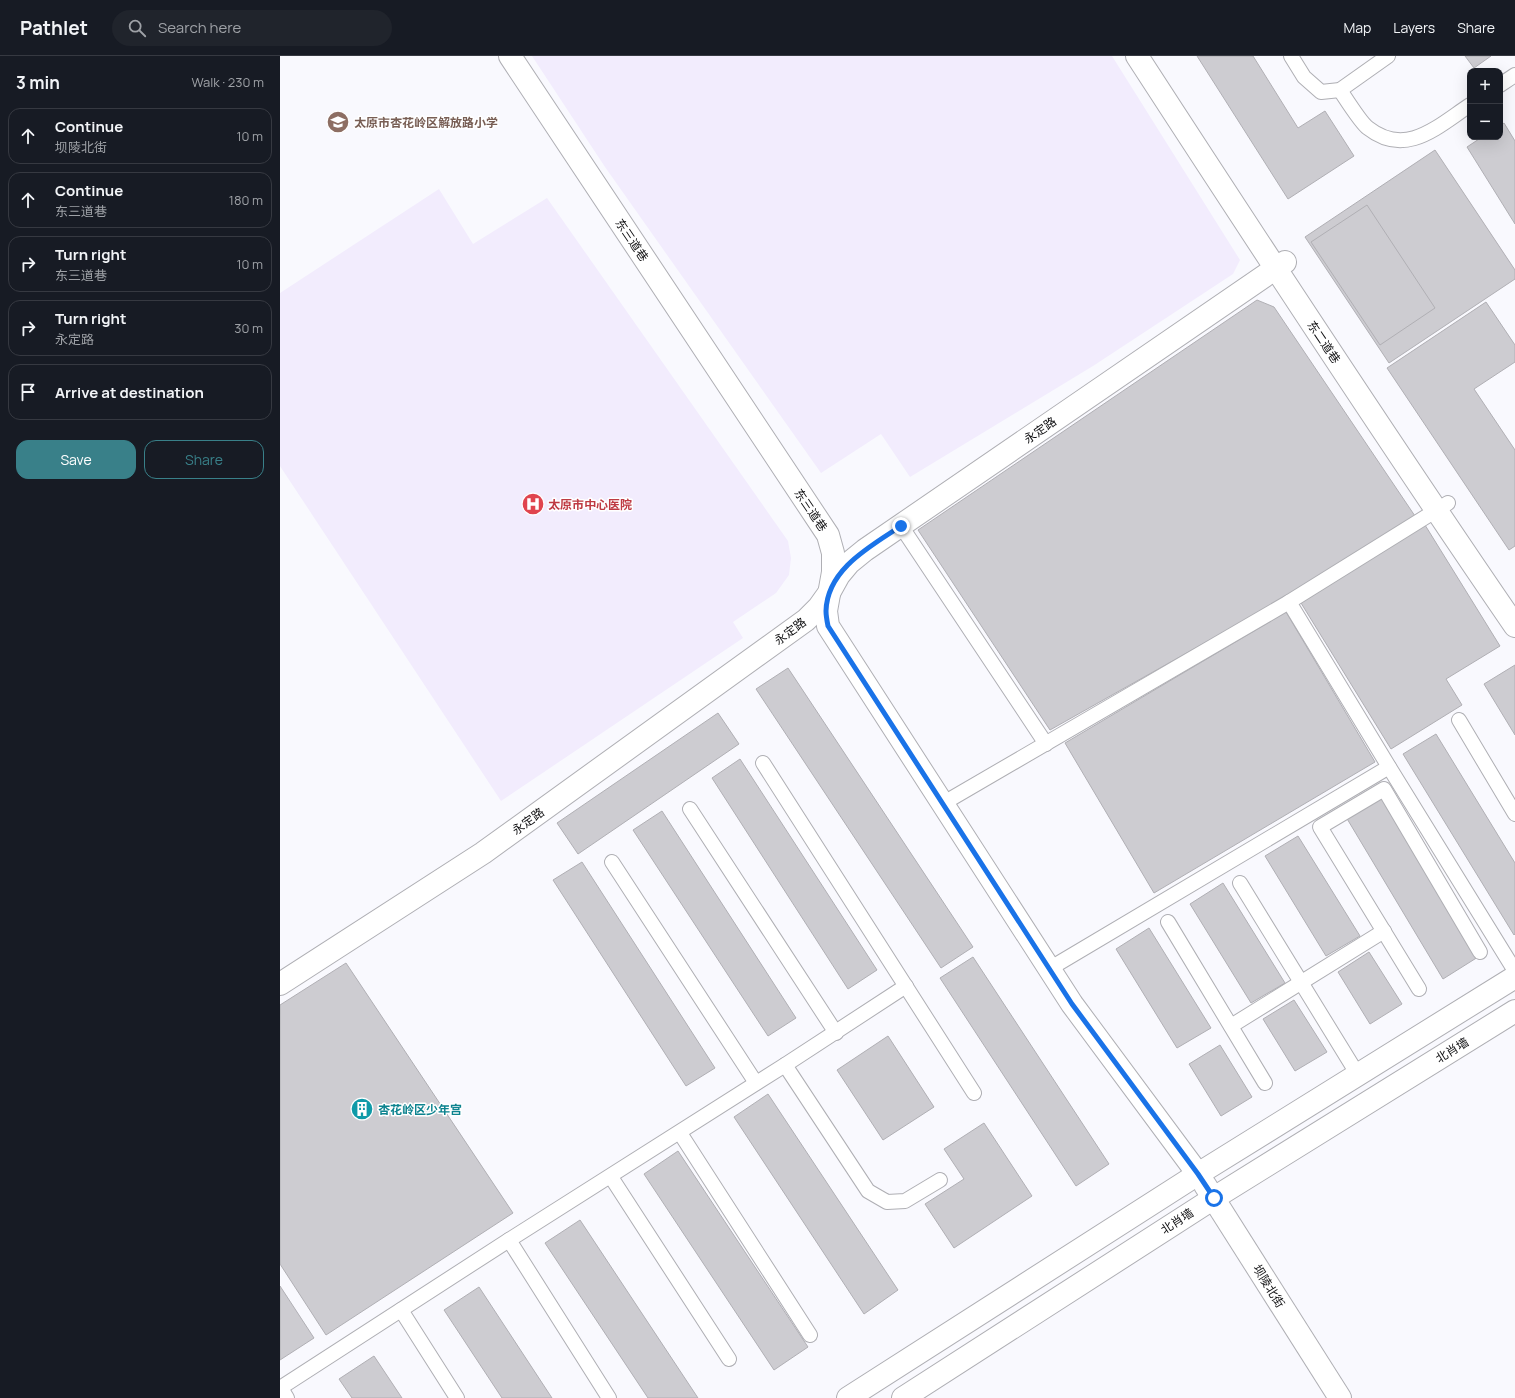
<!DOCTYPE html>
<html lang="en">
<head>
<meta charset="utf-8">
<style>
  body { margin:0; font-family:Manrope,"Noto Sans SC",sans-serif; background:#20242c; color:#f1f3f6 }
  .controls { position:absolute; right:12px; top:12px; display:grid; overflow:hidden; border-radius:8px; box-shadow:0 4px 16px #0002 }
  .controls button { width:36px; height:36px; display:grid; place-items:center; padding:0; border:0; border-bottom:1px solid #363941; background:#171b24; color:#f1f3f6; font:20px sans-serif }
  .stop { position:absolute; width:12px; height:12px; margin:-9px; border:3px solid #1a73e8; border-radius:50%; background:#fff }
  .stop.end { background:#1a73e8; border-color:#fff; box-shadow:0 1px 4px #0008 }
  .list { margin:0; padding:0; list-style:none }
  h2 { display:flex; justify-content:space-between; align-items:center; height:52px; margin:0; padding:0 16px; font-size:17px }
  h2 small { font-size:13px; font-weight:400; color:#9ea1a6 }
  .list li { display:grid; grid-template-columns:26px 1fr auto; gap:12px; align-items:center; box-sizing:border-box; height:56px; margin:0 8px 8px; padding:0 8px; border:1px solid #363941; border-radius:12px }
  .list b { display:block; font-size:15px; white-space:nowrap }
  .list p { margin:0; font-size:13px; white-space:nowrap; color:#9ea1a6 }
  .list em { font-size:13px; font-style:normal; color:#9ea1a6 }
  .actions { display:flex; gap:8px; padding:12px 16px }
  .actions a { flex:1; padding:9px 0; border:1px solid #398089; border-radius:12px; text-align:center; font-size:14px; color:#398089 }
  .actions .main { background:#398089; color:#fff }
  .icon { flex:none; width:22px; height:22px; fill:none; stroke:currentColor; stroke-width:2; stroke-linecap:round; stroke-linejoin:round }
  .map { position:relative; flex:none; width:1235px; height:1342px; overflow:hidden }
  header { display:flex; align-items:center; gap:24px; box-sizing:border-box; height:56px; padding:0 20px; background:#171b24; border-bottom:1px solid #363941 }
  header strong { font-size:19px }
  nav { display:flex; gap:22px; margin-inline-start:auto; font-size:14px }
  .search { width:280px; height:36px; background:#20242c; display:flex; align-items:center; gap:10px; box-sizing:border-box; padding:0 14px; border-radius:22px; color:#9ea1a6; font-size:15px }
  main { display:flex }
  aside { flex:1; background:#171b24 }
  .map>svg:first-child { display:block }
  .medical { fill:#f2ecfd }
  .building { fill:#cdccd1; stroke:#b0afb4 }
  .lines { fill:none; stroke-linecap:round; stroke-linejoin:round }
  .service-casing { stroke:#afafb4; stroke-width:16 }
  .minor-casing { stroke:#afafb4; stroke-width:24 }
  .tertiary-casing { stroke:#afafb4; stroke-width:24 }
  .service { stroke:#fff; stroke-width:14 }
  .minor { stroke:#fff; stroke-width:22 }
  .tertiary { stroke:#fff; stroke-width:22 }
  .route { stroke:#1a73e8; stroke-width:5 }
  .labels { text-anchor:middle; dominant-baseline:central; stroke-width:3; stroke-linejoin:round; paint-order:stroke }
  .education-label { font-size:12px; font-weight:bold; fill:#785e54; stroke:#fff; text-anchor:start }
  .street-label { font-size:12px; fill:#0f0f11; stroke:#fff }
  .health-label { font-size:12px; font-weight:bold; fill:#be3a42; stroke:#fff; text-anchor:start }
  .culture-label { font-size:12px; font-weight:bold; fill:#0d838f; stroke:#fff; text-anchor:start }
</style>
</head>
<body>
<header>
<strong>Pathlet</strong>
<div class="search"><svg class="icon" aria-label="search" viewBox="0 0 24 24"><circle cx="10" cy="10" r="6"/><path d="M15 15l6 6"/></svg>Search here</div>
<nav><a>Map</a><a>Layers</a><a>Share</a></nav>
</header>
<main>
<aside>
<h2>3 min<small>Walk · 230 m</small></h2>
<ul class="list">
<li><svg class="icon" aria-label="ahead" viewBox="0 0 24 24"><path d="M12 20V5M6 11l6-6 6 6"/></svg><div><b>Continue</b><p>坝陵北街</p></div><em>10 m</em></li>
<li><svg class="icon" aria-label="ahead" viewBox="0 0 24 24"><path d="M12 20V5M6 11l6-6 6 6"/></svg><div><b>Continue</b><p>东三道巷</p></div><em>180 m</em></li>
<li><svg class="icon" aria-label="right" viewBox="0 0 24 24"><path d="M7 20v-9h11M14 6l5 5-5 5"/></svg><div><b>Turn right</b><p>东三道巷</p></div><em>10 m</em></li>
<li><svg class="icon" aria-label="right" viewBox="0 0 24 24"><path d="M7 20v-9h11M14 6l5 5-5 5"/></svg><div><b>Turn right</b><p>永定路</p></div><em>30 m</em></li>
<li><svg class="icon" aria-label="arrive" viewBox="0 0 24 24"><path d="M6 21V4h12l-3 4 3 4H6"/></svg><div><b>Arrive at destination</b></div></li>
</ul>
<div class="actions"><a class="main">Save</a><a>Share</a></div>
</aside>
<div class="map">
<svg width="1235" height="1342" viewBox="0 0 1235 1342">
  <rect width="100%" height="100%" fill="#f9f9fe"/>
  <g class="medical">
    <path d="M 252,0 L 832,0 L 960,204 L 953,218 L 813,310 L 630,421 L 601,378 L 541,417 L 325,111 Z"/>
    <path d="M 159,133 L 193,188 L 267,142 L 508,485 L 511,502 L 509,519 L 496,537 L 453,566 L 463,582 L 221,745 L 0,410 L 0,237 Z"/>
  </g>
  <g class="building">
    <path d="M 917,0 L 973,0 L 1018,72 L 1045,55 L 1074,100 L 1008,143 Z"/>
    <path d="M 1185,0 L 1211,0 L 1194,12 Z"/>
    <path d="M 1224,67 L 1235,85 L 1235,168 L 1187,91 L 1202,81 L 1220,81 L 1220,70 Z"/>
    <path d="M 1155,94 L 1235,214 L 1235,223 L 1109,307 L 1025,181 Z"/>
    <path d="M 1087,149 L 1155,252 L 1100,289 L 1031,186 Z"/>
    <path d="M 977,244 L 994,251 L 1135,460 L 1006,541 L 770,674 L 638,474 Z"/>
    <path d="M 1206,246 L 1235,289 L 1235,306 L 1194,333 L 1235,394 L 1235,490 L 1229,494 L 1107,312 Z"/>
    <path d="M 1145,469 L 1220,590 L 1166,623 L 1182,649 L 1111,693 L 1021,547 Z"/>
    <path d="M 1006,556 L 1095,706 L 874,837 L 785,687 Z"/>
    <path d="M 1235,609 L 1235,679 L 1204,628 Z"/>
    <path d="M 508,612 L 693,891 L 661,912 L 476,633 Z"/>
    <path d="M 438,657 L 459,688 L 298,798 L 277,767 Z"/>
    <path d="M 1156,678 L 1235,807 L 1235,878 L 1234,879 L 1123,698 Z"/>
    <path d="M 460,703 L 597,914 L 568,933 L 432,722 Z"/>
    <path d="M 1102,740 L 1198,901 L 1163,923 L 1066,761 Z"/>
    <path d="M 382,755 L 516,962 L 488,980 L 353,774 Z"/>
    <path d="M 1018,780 L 1080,880 L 1046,900 L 985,800 Z"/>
    <path d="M 302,806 L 435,1012 L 406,1030 L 273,824 Z"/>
    <path d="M 943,827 L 1005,927 L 971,947 L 910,848 Z"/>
    <path d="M 869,872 L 931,972 L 897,992 L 836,893 Z"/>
    <path d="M 1089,896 L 1122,948 L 1090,968 L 1058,916 Z"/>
    <path d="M 693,901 L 829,1108 L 796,1130 L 660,922 Z"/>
    <path d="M 66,907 L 233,1157 L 46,1279 L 0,1208 L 0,949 Z"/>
    <path d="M 1014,944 L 1047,996 L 1015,1015 L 983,963 Z"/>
    <path d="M 608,980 L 654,1051 L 603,1084 L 557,1014 Z"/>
    <path d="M 940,989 L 972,1041 L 941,1060 L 909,1008 Z"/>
    <path d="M 488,1038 L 618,1234 L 584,1258 L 454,1061 Z"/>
    <path d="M 704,1067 L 752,1140 L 674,1192 L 645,1148 L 684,1123 L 664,1093 Z"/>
    <path d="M 398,1095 L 528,1291 L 494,1314 L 364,1118 Z"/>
    <path d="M 300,1164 L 418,1342 L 368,1342 L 265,1187 Z"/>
    <path d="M 0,1230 L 34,1282 L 0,1304 Z"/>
    <path d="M 199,1231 L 272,1342 L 222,1342 L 164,1254 Z"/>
    <path d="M 94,1300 L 122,1342 L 72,1342 L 59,1323 Z"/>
  </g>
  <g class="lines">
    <g class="service-casing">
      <g id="service">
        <path d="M 1011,0 L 1024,21 L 1041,36 L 1060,34 L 1108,0"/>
        <path d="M 1220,29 L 1235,19"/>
        <path d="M 1060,34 C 1066,43 1081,67 1088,72 C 1126,102 1158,70 1190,49"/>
        <path d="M 621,470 L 766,688"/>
        <path d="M 1009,546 L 1109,711 L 1235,915"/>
        <path d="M 1179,664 L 1235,758"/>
        <path d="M 483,707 L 694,1037"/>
        <path d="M 662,748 L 1009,546 L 1168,447"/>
        <path d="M 410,753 L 556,977"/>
        <path d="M 332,806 L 476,1027"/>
        <path d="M 960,827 L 1078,1019"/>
        <path d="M 888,866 L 985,1027"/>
        <path d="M 769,913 L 1109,711"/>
        <path d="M 1139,933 L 1040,771 L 1104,733 L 1200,896"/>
        <path d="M 951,970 L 1104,875"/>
        <path d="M 505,1009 L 588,1135 L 607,1146 L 625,1145 L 660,1124"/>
        <path d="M 400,1077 L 530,1279"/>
        <path d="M 331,1121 L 449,1303"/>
        <path d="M 229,1184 L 329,1342"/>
        <path d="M 121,1254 L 177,1342"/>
        <path d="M 0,1332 L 229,1184 L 505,1009 L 626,930"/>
        <path d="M 1,1332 L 7,1342"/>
      </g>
    </g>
    <g class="minor-casing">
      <g id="minor">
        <path d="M 230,0 L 548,479 L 553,497 L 553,516 L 546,555 L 548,570 L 792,948 L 918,1118"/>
        <path d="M 857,0 C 981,191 1106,382 1235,570"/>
        <path d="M 0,928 L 203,797 L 526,564 L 539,551 L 549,537 L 559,519 L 569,507 L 585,494 L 1005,206"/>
      </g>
    </g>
    <g class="tertiary-casing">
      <g id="tertiary">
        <path d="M 925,1129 L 1060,1342"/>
        <path d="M 568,1342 L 918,1118 L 1235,921"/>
        <path d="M 623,1342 L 934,1142 L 1235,955"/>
      </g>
    </g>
    <use href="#service" class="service"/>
    <use href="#minor" class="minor"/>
    <use href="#tertiary" class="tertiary"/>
  </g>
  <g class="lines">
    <path class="route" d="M 621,470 C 591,490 547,513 546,555 C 546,560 547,565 548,570 L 792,948 L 918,1118 L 934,1142"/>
  </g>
  <defs>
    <g id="school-disc" transform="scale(1.15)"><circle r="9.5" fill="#8d6e63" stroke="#fff"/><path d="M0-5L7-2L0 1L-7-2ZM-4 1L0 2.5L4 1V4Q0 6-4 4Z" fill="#fff"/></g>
    <g id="hospital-disc" transform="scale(1.15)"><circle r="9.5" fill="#e0444e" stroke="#fff"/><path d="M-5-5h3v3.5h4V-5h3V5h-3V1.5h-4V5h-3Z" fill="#fff"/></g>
    <g id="building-disc" transform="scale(1.15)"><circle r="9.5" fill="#0f9aa8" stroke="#fff"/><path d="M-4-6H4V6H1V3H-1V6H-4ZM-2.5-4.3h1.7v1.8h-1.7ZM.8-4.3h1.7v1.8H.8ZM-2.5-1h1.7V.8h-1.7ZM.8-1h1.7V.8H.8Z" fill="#fff"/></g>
  </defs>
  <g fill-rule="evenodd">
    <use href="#school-disc" x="58" y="66"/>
    <use href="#hospital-disc" x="253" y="448"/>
    <use href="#building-disc" x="82" y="1053"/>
  </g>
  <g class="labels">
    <g class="education-label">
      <text x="74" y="66">太原市杏花岭区解放路小学</text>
    </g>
    <g class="street-label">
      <text transform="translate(352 184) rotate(56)">东三道巷</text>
      <text transform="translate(1044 286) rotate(56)">东二道巷</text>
      <text transform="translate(760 374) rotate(-35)">永定路</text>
      <text transform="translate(531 454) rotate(56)">东三道巷</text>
      <text transform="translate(510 575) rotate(-37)">永定路</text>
      <text transform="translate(248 765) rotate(-36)">永定路</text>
      <text transform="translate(1172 994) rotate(-32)">北肖墙</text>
      <text transform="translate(897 1165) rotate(-33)">北肖墙</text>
      <text transform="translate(989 1230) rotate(58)">坝陵北街</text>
    </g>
    <g class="health-label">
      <text x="268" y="448">太原市中心医院</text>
    </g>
    <g class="culture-label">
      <text x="98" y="1053">杏花岭区少年宫</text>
    </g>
  </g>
</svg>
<div class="controls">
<button>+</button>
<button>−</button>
</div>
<div class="stop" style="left:934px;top:1142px"></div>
<div class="stop end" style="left:621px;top:470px"></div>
</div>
</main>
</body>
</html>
